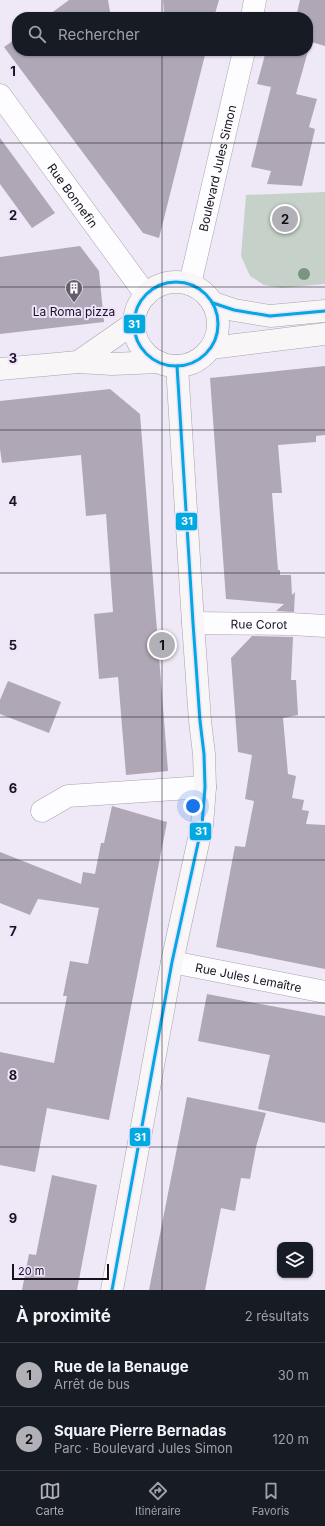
<!DOCTYPE html>
<html lang="fr">
<head>
<meta charset="utf-8">
<style>
  body { margin:0; font-family:Inter,sans-serif; background:#20242c; color:#f1f3f6 }
  .controls { position:absolute; right:12px; bottom:12px; display:grid; overflow:hidden; border-radius:8px; box-shadow:0 1px 3px #0004 }
  .controls button { width:36px; height:36px; display:grid; place-items:center; padding:0; border:0; border-bottom:1px solid #363941; background:#171b24; color:#f1f3f6; font:20px sans-serif }
  .scale { position:absolute; left:12px; bottom:10px; width:97px; box-sizing:border-box; padding-left:4px; border:2px solid #18121d; border-top:0; font-size:11px; line-height:14px; white-space:nowrap; color:#18121d; -webkit-text-stroke:3px #efe2fc; paint-order:stroke }
  .you { position:absolute; left:193px; top:806px; width:14px; height:14px; margin:-10px; border:3px solid #fff; border-radius:50%; background:#1a73e8; box-shadow:0 0 0 6px #1a73e833 }
  .badge { display:grid; place-items:center; width:26px; height:26px; border-radius:50%; background:#b1b0b7; color:#111; font-size:13px; font-weight:700 }
  .pin { position:absolute; translate:-50% -50%; border:2px solid #fff; box-shadow:0 1px 4px #0006 }
  .list { margin:0; padding:0; list-style:none }
  h2 { display:flex; justify-content:space-between; align-items:center; height:52px; margin:0; padding:0 16px; font-size:17px }
  h2 small { font-size:13px; font-weight:400; color:#9ea1a6 }
  .list li { display:grid; grid-template-columns:26px 1fr auto; gap:12px; align-items:center; box-sizing:border-box; height:64px; padding:0 16px; border-top:1px solid #363941 }
  .list b { display:block; font-size:15px; white-space:nowrap }
  .list p { margin:0; font-size:13px; white-space:nowrap; color:#9ea1a6 }
  .list em { font-size:13px; font-style:normal; color:#9ea1a6 }
  .icon { flex:none; width:22px; height:22px; fill:none; stroke:currentColor; stroke-width:2; stroke-linecap:round; stroke-linejoin:round }
  .map { position:relative; flex:none; width:325px; height:1290px; overflow:hidden }
  .search { position:absolute; background:#171b24; box-shadow:0 1px 3px #0004; left:12px; right:12px; top:12px; height:44px; display:flex; align-items:center; gap:10px; box-sizing:border-box; padding:0 14px; border-radius:16px; color:#9ea1a6; font-size:15px }
  .sheet { height:180px; background:#171b24 }
  nav { display:flex; justify-content:space-around; align-items:center; box-sizing:border-box; height:56px; border-top:1px solid #363941; background:#171b24; font-size:11px; color:#9ea1a6 }
  nav a { display:grid; justify-items:center; gap:2px }
  nav .on { color:#b1b0b7 }
  .map>svg:first-child { display:block }
  .green { fill:#c6d2c9 }
  .building { fill:#afa7b6 }
  .lines { fill:none; stroke-linecap:round; stroke-linejoin:round }
  .minor-casing { stroke:#a8a3ae; stroke-width:23 }
  .tertiary-casing { stroke:#a8a3ae; stroke-width:23 }
  .secondary-casing { stroke:#a8a3ae; stroke-width:23 }
  .minor { stroke:#fdfcfe; stroke-width:22 }
  .tertiary { stroke:#fdfcfe; stroke-width:22 }
  .secondary { stroke:#f9f6f8; stroke-width:22 }
  .bus-1-casing { stroke:#efe2fc; stroke-width:6 }
  .bus-1 { stroke:#01a9e1; stroke-width:3 }
  .tree { fill:#799580 }
  .grid { fill:none; stroke:#18121d; stroke-width:1; stroke-opacity:0.55 }
  .labels { text-anchor:middle; dominant-baseline:central; stroke-width:4; stroke-linejoin:round; paint-order:stroke }
  .street-label { font-size:12px; fill:#18121d; stroke:#efe2fc }
  .poi-label { font-size:12px; fill:#18121d; stroke:#efe2fc }
  .grid-label { font-size:13px; text-anchor:middle; font-weight:bold; fill:#18121d; stroke:#efe2fc; stroke-width:4; stroke-linejoin:round; paint-order:stroke }
  .line-badge { stroke:#efe2fc; stroke-width:1.5 }
  .badge-label { font-size:11px; text-anchor:middle; font-weight:bold; fill:#fff }
</style>
</head>
<body>
<div class="map">
<svg width="325" height="1290" viewBox="0 0 325 1290">
  <rect width="100%" height="100%" fill="#efe8f6"/>
  <path class="green" d="M 325,192 L 325,284 L 282,288 L 264,285 L 250,276 L 241,256 L 246,195 Z"/>
  <g class="building">
    <path d="M 69,0 L 108,0 L 111,17 L 46,17 Z"/>
    <path d="M 163,0 L 219,0 L 214,17 L 139,17 L 164,14 Z"/>
    <path d="M 300,0 L 325,0 L 325,46 L 308,41 L 308,17 L 296,17 Z"/>
    <path d="M 17,38 L 17,51 L 206,51 L 159,238 L 143,233 L 4,47 Z"/>
    <path d="M 266,51 L 308,51 L 296,94 L 317,99 L 309,127 L 315,129 L 302,186 L 267,184 L 271,171 L 251,167 L 271,87 L 257,84 Z"/>
    <path d="M 0,138 L 55,213 L 32,228 L 0,184 Z"/>
    <path d="M 80,246 L 99,271 L 104,322 L 0,334 L 0,257 Z"/>
    <path d="M 325,366 L 325,435 L 316,436 L 316,442 L 278,445 L 282,493 L 272,493 L 278,570 L 280,570 L 280,575 L 291,575 L 292,595 L 295,592 L 294,612 L 276,611 L 284,604 L 226,599 L 210,378 Z"/>
    <path d="M 110,389 L 140,414 L 168,771 L 126,775 L 118,677 L 99,679 L 94,614 L 113,612 L 106,514 L 86,516 L 81,455 L 2,463 L 0,449 L 0,401 Z"/>
    <path d="M 252,636 L 293,637 L 291,680 L 296,680 L 298,715 L 283,718 L 288,774 L 296,776 L 292,798 L 304,800 L 302,810 L 309,811 L 306,824 L 325,825 L 325,969 L 216,947 L 235,846 L 245,847 L 254,801 L 245,799 L 252,755 L 238,752 L 231,658 Z"/>
    <path d="M 8,681 L 61,702 L 49,733 L 0,714 L 0,700 Z"/>
    <path d="M 112,806 L 167,822 L 109,1120 L 47,1108 L 35,1172 L 0,1165 L 0,1052 L 54,1063 L 67,996 L 63,996 L 70,961 L 88,964 L 99,908 L 38,899 L 30,915 L 0,903 L 0,852 L 81,884 L 83,872 L 95,874 L 101,843 L 104,843 Z"/>
    <path d="M 207,994 L 325,1016 L 325,1123 L 258,1109 L 270,1055 L 198,1041 Z"/>
    <path d="M 187,1097 L 266,1113 L 256,1147 L 250,1179 L 241,1178 L 235,1211 L 221,1208 L 205,1290 L 149,1290 Z"/>
    <path d="M 52,1175 L 97,1185 L 77,1290 L 22,1290 L 29,1254 L 36,1255 Z"/>
  </g>
  <g class="lines">
    <g class="minor-casing">
      <g id="minor">
        <path id="s1" d="M 0,95 L 146,295"/>
        <path id="s2" d="M 193,623 L 291,624 L 325,626"/>
        <path d="M 42,811 L 68,796 L 205,787"/>
        <path id="s3" d="M 172,962 L 325,992"/>
      </g>
    </g>
    <g class="tertiary-casing">
      <g id="tertiary">
        <path d="M 252,17 L 255,0"/>
        <path id="s4" d="M 190,284 L 244,51"/>
      </g>
    </g>
    <g class="secondary-casing">
      <g id="secondary">
        <circle cx="176" cy="324" r="42"/>
        <path d="M 213,303 L 234,310 L 270,316 L 325,311"/>
        <path d="M 211,348 L 325,334"/>
        <path d="M 78,362 L 134,323"/>
        <path d="M 0,369 L 78,362 L 112,364 L 159,362"/>
        <path d="M 112,1290 L 172,962 L 202,825 L 205,787 L 204,754 L 200,721 L 193,623 L 177,366"/>
      </g>
    </g>
    <use href="#minor" class="minor"/>
    <use href="#tertiary" class="tertiary"/>
    <use href="#secondary" class="secondary"/>
    <g class="bus-1-casing">
      <g id="bus-1">
        <circle cx="176" cy="324" r="42"/>
        <path d="M 213,303 L 234,310 L 270,316 L 325,311"/>
        <path d="M 112,1290 L 172,962 L 202,825 L 205,787 L 204,754 L 200,721 L 193,623 L 177,366"/>
      </g>
    </g>
    <use href="#bus-1" class="bus-1"/>
  </g>
  <circle class="tree" cx="304" cy="274" r="6"/>
  <path class="grid" d="M 162,0 L 162,17M 162,51 L 162,1290M 0,143 L 325,143M 0,287 L 325,287M 0,430 L 325,430M 0,573 L 325,573M 0,717 L 325,717M 0,860 L 325,860M 0,1003 L 325,1003M 0,1147 L 325,1147"/>
  <defs>
    <g id="building-pin" transform="scale(0.9)"><path d="M0 17L-7.5 6A9.5 9.5 0 1 1 7.5 6Z" fill="#635d69" stroke="#efe2fc"/><path d="M-4-6H4V6H1V3H-1V6H-4ZM-2.5-4.3h1.7v1.8h-1.7ZM.8-4.3h1.7v1.8H.8ZM-2.5-1h1.7V.8h-1.7ZM.8-1h1.7V.8H.8Z" fill="#fff"/></g>
  </defs>
  <g fill-rule="evenodd">
    <use href="#building-pin" x="74" y="288"/>
  </g>
  <g class="labels">
    <g class="street-label">
      <text stroke="none"><textPath href="#s4" startOffset="119">Boulevard Jules Simon</textPath></text>
      <text stroke="none"><textPath href="#s1" startOffset="124">Rue Bonnefin</textPath></text>
      <text stroke="none"><textPath href="#s2" startOffset="66">Rue Corot</textPath></text>
      <text stroke="none"><textPath href="#s3" startOffset="78">Rue Jules Lemaître</textPath></text>
    </g>
    <g class="poi-label">
      <text x="74" y="311">La Roma pizza</text>
    </g>
  </g>
  <g class="grid-label">
    <text x="13" y="76">1</text>
    <text x="13" y="220">2</text>
    <text x="13" y="363">3</text>
    <text x="13" y="506">4</text>
    <text x="13" y="650">5</text>
    <text x="13" y="793">6</text>
    <text x="13" y="936">7</text>
    <text x="13" y="1080">8</text>
    <text x="13" y="1223">9</text>
  </g>
  <g class="line-badge">
    <rect x="123" y="314" width="23" height="20" rx="4" fill="#01a9e1"/>
    <rect x="175" y="512" width="23" height="19" rx="4" fill="#01a9e1"/>
    <rect x="189" y="822" width="23" height="19" rx="4" fill="#01a9e1"/>
    <rect x="129" y="1127" width="22" height="20" rx="4" fill="#01a9e1"/>
  </g>
  <g class="badge-label">
    <text x="134" y="328">31</text>
    <text x="187" y="525">31</text>
    <text x="201" y="835">31</text>
    <text x="140" y="1141">31</text>
  </g>
</svg>
<div class="controls">
<button><svg class="icon" aria-label="layers" viewBox="0 0 24 24"><path d="M12 4l9 5-9 5-9-5zM3 14l9 5 9-5"/></svg></button>
</div>
<div class="scale">20 m</div>
<div class="you"></div>
<div class="pin badge" style="left:162px;top:645px">1</div>
<div class="pin badge" style="left:285px;top:219px">2</div>
<div class="search"><svg class="icon" aria-label="search" viewBox="0 0 24 24"><circle cx="10" cy="10" r="6"/><path d="M15 15l6 6"/></svg>Rechercher</div>
</div>
<section class="sheet">
<h2>À proximité<small>2 résultats</small></h2>
<ul class="list">
<li><span class="badge">1</span><div><b>Rue de la Benauge</b><p>Arrêt de bus</p></div><em>30 m</em></li>
<li><span class="badge">2</span><div><b>Square Pierre Bernadas</b><p>Parc · Boulevard Jules Simon</p></div><em>120 m</em></li>
</ul>
</section>
<nav>
<a class="on"><svg class="icon" aria-label="map" viewBox="0 0 24 24"><path d="M3 6l6-2 6 2 6-2v14l-6 2-6-2-6 2zM9 4v14M15 6v14"/></svg>Carte</a>
<a><svg class="icon" aria-label="directions" viewBox="0 0 24 24"><path d="M12 3l9 9-9 9-9-9zM9 14v-3h6M13 9l2 2-2 2"/></svg>Itinéraire</a>
<a><svg class="icon" aria-label="saved" viewBox="0 0 24 24"><path d="M7 4h10v16l-5-4-5 4z"/></svg>Favoris</a>
</nav>
</body>
</html>
